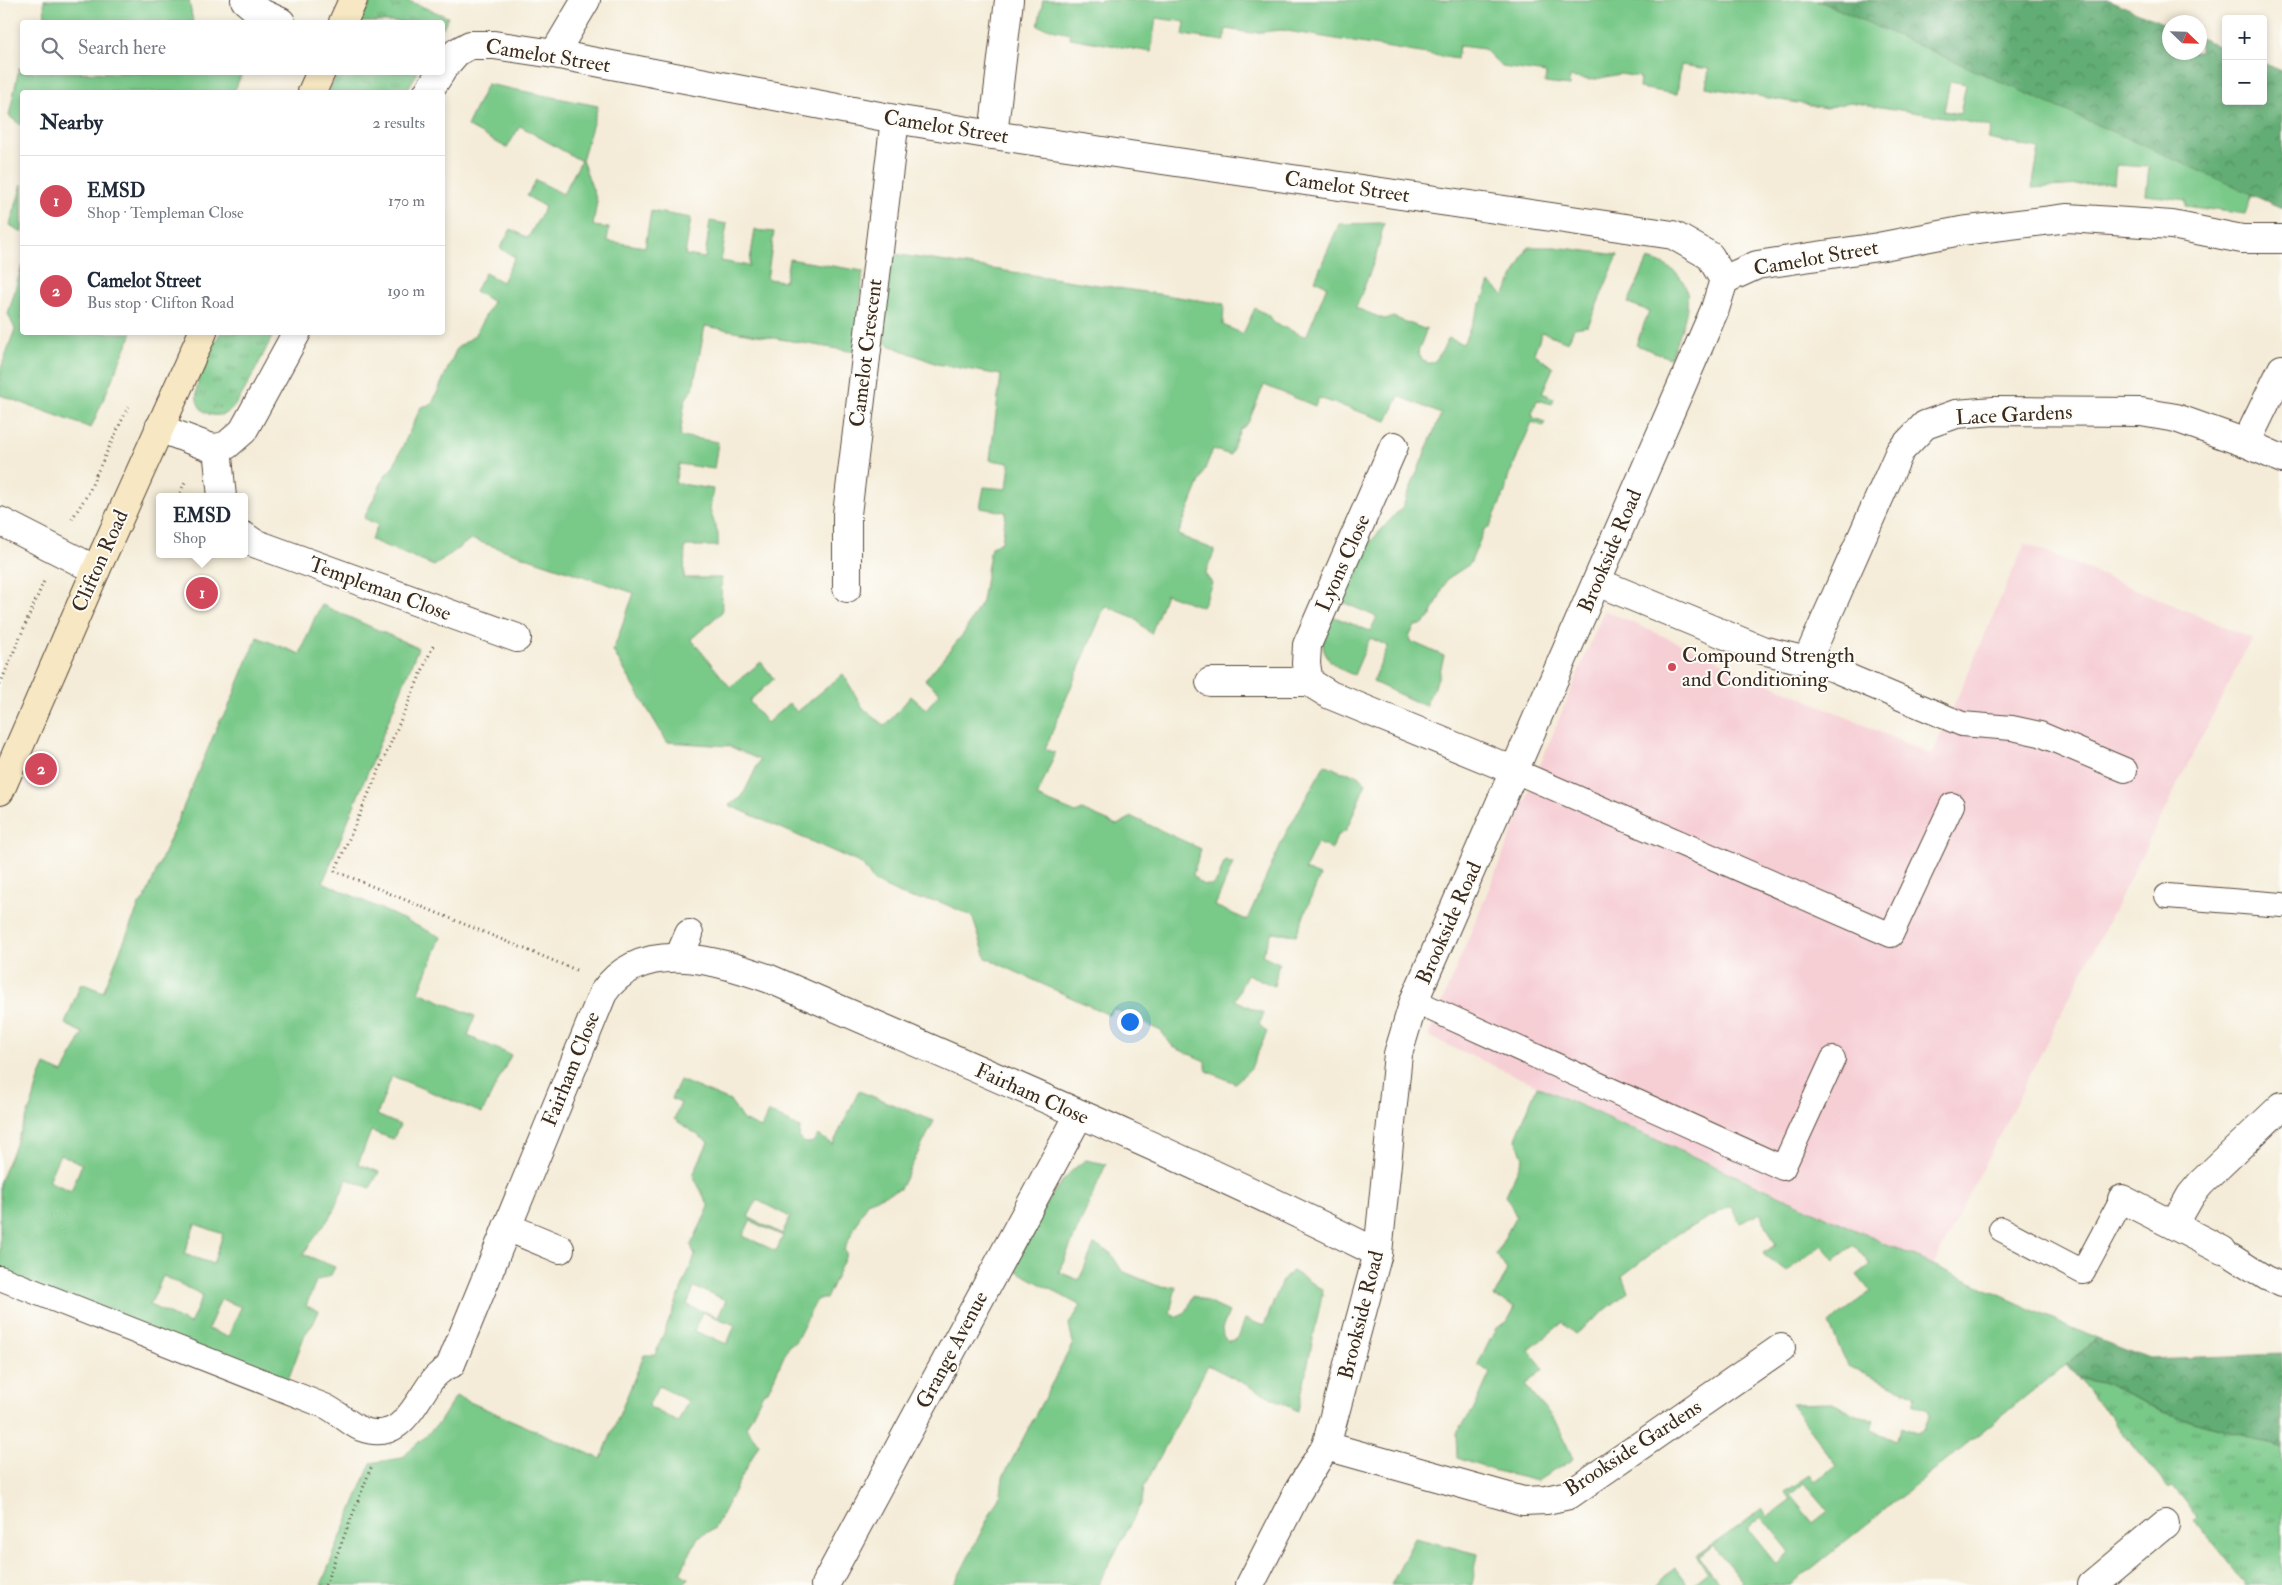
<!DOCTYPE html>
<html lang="en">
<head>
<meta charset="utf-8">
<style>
  body { margin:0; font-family:"IM FELL Double Pica",serif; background:#f2f2f3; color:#1f2937 }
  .controls { position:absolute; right:15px; top:15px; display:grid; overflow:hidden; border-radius:5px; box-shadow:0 2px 8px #0003 }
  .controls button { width:45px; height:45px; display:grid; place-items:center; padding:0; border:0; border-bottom:1px solid #e0e1e3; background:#fff; color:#1f2937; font:25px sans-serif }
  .compass { position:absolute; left:2162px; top:15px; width:45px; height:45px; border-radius:50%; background:#fff; box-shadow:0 2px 8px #0003; rotate:113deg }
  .you { position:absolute; left:1129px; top:1021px; width:18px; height:18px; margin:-12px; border:4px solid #fff; border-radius:50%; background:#1a73e8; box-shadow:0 0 0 8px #1a73e833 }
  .badge { display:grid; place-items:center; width:32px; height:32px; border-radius:50%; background:#d1495b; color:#fff; font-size:16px; font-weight:700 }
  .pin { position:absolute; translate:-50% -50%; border:2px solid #fff; box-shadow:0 1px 5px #0006 }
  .popup { position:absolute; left:156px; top:493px; width:92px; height:65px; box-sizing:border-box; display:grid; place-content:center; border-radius:5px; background:#fff; filter:drop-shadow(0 1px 4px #0005); font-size:16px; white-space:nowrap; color:#747a83 }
  .popup b { font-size:19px; color:#1f2937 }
  .popup::after { content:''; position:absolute; left:50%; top:100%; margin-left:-10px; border:10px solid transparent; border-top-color:#fff }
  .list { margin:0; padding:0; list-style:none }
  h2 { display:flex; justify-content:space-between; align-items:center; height:65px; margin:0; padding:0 20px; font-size:21px }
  h2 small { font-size:16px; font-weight:400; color:#747a83 }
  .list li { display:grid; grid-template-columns:32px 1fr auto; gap:15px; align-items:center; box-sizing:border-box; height:90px; padding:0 20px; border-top:1px solid #e0e1e3 }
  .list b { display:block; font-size:19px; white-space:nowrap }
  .list p { margin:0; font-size:16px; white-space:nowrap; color:#747a83 }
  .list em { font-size:16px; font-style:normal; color:#747a83 }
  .icon { flex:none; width:28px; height:28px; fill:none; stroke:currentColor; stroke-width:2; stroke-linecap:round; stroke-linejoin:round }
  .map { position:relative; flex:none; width:2282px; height:1585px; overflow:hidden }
  .search { position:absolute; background:#fff; box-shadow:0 2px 8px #0003; left:20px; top:20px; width:425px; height:55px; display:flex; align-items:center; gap:12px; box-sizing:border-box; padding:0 18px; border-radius:5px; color:#747a83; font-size:19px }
  .panel { position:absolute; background:#fff; box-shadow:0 2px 8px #0003; left:20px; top:90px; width:425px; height:245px; border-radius:5px }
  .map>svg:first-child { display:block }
  .built { fill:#f6cfd5 }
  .grass { fill:url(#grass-tufts); stroke:#5a7a54 }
  .forest { fill:url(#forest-crowns); stroke:#4e6c4a }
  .garden { fill:#79c989; stroke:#5a7a54; fill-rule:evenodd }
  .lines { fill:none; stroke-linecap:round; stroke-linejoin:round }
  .lane-casing { stroke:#57473a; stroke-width:26 }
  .street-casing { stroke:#57473a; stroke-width:30 }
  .secondary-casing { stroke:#57473a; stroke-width:30 }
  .path { stroke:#57473a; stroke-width:3; stroke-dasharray:1 4; stroke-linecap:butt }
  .lane { stroke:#fff; stroke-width:24 }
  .street { stroke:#fff; stroke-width:28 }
  .secondary { stroke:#f7e8c3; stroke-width:28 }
  .poi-dot { fill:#d1495b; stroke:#fdfcf7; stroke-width:2 }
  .labels { text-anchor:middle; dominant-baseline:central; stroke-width:4; stroke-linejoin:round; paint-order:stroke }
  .street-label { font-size:21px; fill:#3b2a1e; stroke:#fdfcf7 }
  .poi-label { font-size:21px; fill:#3b2a1e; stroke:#fdfcf7; text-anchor:start }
</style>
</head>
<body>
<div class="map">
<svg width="2282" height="1585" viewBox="0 0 2282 1585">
  <defs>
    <pattern id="grass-tufts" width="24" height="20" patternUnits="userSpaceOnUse" patternTransform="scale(1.25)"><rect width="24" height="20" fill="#79c989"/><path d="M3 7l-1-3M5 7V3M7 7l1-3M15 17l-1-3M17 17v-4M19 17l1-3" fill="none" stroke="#64a36f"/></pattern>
    <pattern id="forest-crowns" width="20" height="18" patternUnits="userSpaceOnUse" patternTransform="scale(1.25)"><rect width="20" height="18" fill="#62ad75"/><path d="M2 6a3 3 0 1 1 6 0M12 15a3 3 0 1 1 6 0" fill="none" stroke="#528d5f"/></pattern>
  </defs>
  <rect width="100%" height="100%" fill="#fdfcf7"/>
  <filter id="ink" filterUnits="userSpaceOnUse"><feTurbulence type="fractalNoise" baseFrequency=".02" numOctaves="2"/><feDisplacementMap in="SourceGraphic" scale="10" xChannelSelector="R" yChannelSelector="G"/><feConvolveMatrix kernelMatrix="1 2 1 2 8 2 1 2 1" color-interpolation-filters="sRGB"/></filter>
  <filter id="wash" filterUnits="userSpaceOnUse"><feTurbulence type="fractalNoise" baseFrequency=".0096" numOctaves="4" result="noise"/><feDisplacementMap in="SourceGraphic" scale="20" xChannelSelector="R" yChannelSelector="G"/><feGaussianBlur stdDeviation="1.12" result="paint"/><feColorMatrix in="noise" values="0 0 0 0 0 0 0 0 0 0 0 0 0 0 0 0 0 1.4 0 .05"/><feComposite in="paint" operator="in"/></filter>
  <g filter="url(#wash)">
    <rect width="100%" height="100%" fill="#f4ecd8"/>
    <path class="built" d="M 2025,543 L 2252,638 L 1933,1266 L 1428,1036 L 1604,610 L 1932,755 Z"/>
    <g class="grass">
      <path d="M 371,0 L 406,0 L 448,17 L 443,28 L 442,22 L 360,22 Z"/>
      <path d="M 338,72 L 417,72 L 417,73 L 406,92 L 329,92 Z"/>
      <path d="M 220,333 L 274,333 C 265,350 243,398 231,410 C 225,415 216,417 209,414 C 179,402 211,352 220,333 Z"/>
      <path d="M 2078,1378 L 2102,1383 L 2172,1415 L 2245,1435 L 2282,1449 L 2282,1585 L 2246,1585 L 2195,1521 L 2198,1518 L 2172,1486 L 2168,1488 Z"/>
    </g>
    <g class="forest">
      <path d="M 1817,0 L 2109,0 L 2169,26 L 2170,52 L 2200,52 L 2200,38 L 2226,48 L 2226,101 L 2263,101 L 2263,63 L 2282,71 L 2282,208 L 2036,100 Z"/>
      <path d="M 2097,1339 L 2149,1359 L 2282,1354 L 2282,1449 L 2245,1435 L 2172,1415 L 2102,1383 L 2078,1378 L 2066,1364 Z"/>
    </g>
    <g class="garden">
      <path d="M 44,0 L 189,0 L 193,22 L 45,22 Z"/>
      <path d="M 1043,0 L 1095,0 L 1100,2 L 1101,0 L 1817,0 L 2252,194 L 2245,214 L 2186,206 L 2186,200 L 2146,195 L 2149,167 L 2116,165 L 2114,183 L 2032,188 L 2039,149 L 1988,139 L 1991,127 L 1944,117 L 1850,102 L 1826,108 L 1706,87 L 1709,69 L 1681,65 L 1677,94 L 1639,88 L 1640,77 L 1620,74 L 1591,80 L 1570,77 L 1569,86 L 1545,83 L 1546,73 L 1502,67 L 1484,49 L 1459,46 L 1457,59 L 1281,30 L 1251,33 L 1226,29 L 1224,41 L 1183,35 L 1185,22 L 1156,18 L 1151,52 L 1070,38 L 1070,33 L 1038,26 ZM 1950,81 L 1966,84 L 1960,114 L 1944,111 Z"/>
      <path d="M 19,68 L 22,69 L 22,72 L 242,73 L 234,92 L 22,92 L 22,126 L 9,116 Z"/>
      <path d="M 487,84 L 598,106 L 582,160 L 597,201 L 593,226 L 609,228 L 607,241 L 645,247 L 651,211 L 691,218 L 685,255 L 705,258 L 710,221 L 727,224 L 721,261 L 749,266 L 755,230 L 774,232 L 767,279 L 785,281 L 789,259 L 863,271 L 855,352 L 705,326 L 693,388 L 685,400 L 680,436 L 718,442 L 714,469 L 679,464 L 675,483 L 713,489 L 710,510 L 718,534 L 718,546 L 685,546 L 684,578 L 721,578 L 722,612 L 691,639 L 730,687 L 761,662 L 774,679 L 749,701 L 767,723 L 789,703 L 797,712 L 843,674 L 863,708 L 885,726 L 911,696 L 926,709 L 940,693 L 925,680 L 964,633 L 982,601 L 991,547 L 1002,542 L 1006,512 L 980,508 L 984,487 L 1007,489 L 1010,463 L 990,460 L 1001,375 L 937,364 L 874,339 L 887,253 L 1224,304 L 1223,325 L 1243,334 L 1255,308 L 1268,315 L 1274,323 L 1306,337 L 1327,286 L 1315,280 L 1339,224 L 1384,223 L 1376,256 L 1356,308 L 1384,319 L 1393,317 L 1424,329 L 1427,328 L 1418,352 C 1430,379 1443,350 1448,338 L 1463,344 L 1490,283 L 1504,296 L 1528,247 L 1555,247 L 1618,255 L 1588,326 L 1574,328 L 1568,342 L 1542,332 L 1534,353 L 1553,368 L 1542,393 L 1554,398 L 1552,404 L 1537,400 L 1532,414 L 1534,418 L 1545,422 L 1543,426 L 1532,422 L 1508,478 L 1505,492 L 1490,526 L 1484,530 L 1470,564 L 1447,579 L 1430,618 L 1421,625 L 1415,626 L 1409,637 L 1410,641 L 1444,656 L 1439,676 L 1425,706 L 1373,682 L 1388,646 L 1370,638 L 1354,675 C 1339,670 1320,658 1323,639 C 1325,631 1329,623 1332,616 L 1370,631 L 1377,617 L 1340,601 L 1362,551 L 1403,506 L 1441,414 L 1399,396 L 1387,421 L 1319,398 L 1315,406 L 1264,385 L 1248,423 L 1240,430 L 1230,455 L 1213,449 L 1178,535 L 1215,550 L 1205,574 L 1212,583 L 1202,607 L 1166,594 L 1151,634 L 1133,617 L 1105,606 L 1045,749 L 1055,753 L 1037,797 L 1076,813 L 1082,810 L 1117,825 L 1132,817 L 1201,849 L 1193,874 C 1198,883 1202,886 1213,885 L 1218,879 L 1225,860 L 1233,863 L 1215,906 L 1247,920 L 1285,835 L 1325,764 L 1339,771 L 1359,775 L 1366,783 L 1346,831 L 1337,836 L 1332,849 L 1317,843 L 1305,870 L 1320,876 L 1296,935 L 1272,932 L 1262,955 L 1279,963 C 1276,971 1277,977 1274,986 L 1247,974 L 1235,1000 L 1264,1014 L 1259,1024 L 1267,1032 L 1251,1068 L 1235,1083 L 1207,1071 L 1205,1061 L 1173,1047 L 1161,1031 L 1114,1009 L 1109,1015 L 986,958 L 972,916 L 938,901 L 909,898 L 874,882 L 862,864 L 729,805 L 742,797 L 760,760 L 729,746 L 667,742 L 613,651 L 634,593 L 471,539 L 434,566 L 371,540 L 378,525 L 364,518 L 386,474 L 393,467 L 421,407 L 432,404 L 457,348 L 474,336 L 493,302 L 475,291 L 485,273 L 502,282 L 515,257 L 500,248 L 511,229 L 528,238 L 545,207 L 527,196 L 536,180 L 563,194 L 581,161 L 520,126 L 507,148 L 467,126 Z"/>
      <path d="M 22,184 L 22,233 L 10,225 Z"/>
      <path d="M 1648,259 C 1707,275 1687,317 1670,358 L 1636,345 L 1649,311 L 1628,303 Z"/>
      <path d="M 22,266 L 22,332 L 132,333 L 91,428 L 0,395 L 0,371 L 15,329 L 8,314 Z"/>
      <path d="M 322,605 L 418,648 L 323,882 L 441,937 L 419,992 L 475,1016 L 468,1036 L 511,1055 L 482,1113 L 392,1076 L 377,1115 L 400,1125 L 393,1139 L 371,1131 L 358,1164 L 379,1172 L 370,1188 L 347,1179 L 332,1214 L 303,1254 L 335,1267 L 331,1275 L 316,1281 L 306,1306 L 319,1311 L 313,1324 L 305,1334 L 285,1388 L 0,1272 L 0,1181 L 32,1104 L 39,1079 L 45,1065 L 63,1073 L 83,1033 L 65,1024 L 81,983 L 103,992 L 139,905 L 145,898 L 220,720 L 227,711 L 257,637 L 300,654 L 315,617 ZM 60,1154 L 82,1164 L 71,1191 L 48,1181 ZM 195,1224 L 223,1234 L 213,1264 L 184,1254 ZM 163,1276 L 203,1295 L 190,1324 L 150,1305 ZM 221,1299 L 241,1307 L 228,1337 L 208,1329 Z"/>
      <path d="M 680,1080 L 730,1101 L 743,1120 L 761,1128 L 769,1112 L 800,1128 L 799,1137 L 803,1142 C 810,1144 815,1143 818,1135 L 833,1144 L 859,1091 L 934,1121 L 900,1189 L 867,1202 L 844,1250 L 847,1253 L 826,1299 L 817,1299 L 795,1343 L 789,1345 L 768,1391 L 763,1393 L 746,1427 L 759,1444 L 714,1529 L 698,1537 L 680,1573 L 688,1578 L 684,1585 L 321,1585 L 371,1463 L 402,1458 L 439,1423 L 456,1396 L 601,1459 L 644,1355 L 655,1355 C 669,1322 681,1289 695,1256 L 691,1245 L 709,1207 L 693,1175 L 708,1142 L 674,1119 L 681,1103 L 671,1099 ZM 757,1200 L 790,1217 L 782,1234 L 748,1217 ZM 750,1221 L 783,1236 L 776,1251 L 743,1236 ZM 694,1287 L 726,1300 L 718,1317 L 687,1305 ZM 702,1312 L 735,1325 L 727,1344 L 694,1331 ZM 659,1386 L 688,1401 L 678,1422 L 648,1406 Z"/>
      <path d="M 1537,1086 L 2097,1339 L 1791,1585 L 1738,1585 L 1742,1581 L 1713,1545 L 1699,1557 L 1721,1585 L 1691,1585 L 1708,1572 L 1696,1556 L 1738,1527 L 1763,1508 L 1769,1516 L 1790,1500 L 1785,1492 L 1810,1475 L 1815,1482 L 1837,1466 L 1791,1404 L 1832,1403 L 1874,1421 L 1871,1430 L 1896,1441 L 1902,1427 L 1917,1433 L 1924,1429 L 1930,1415 L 1927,1410 L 1913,1404 L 1916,1395 L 1848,1366 L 1829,1324 L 1870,1291 L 1857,1275 L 1870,1265 L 1854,1245 L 1834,1260 L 1822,1245 L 1787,1271 L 1765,1256 L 1763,1253 L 1776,1245 L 1760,1213 L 1740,1223 L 1731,1206 L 1679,1233 L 1622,1276 L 1628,1292 L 1575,1334 L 1562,1323 L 1529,1350 L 1544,1369 L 1525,1385 L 1557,1423 L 1573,1459 L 1537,1481 L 1492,1470 L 1457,1458 L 1456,1433 L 1473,1411 L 1490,1373 L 1478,1364 L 1496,1328 L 1507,1322 L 1515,1307 L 1494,1297 L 1507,1270 L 1496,1254 L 1516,1216 L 1506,1195 L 1523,1158 L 1516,1138 ZM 1804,1483 L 1828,1511 L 1813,1523 L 1790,1495 ZM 1761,1516 L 1790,1552 L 1776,1564 L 1747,1528 Z"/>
      <path d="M 1086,1160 L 1106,1164 L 1059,1272 L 1079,1280 L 1094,1245 L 1110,1252 L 1122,1271 L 1158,1286 L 1176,1287 L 1170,1312 L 1176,1317 C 1188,1315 1189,1305 1193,1295 L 1229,1312 L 1222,1329 L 1223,1336 L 1228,1341 L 1235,1340 L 1239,1336 L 1245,1319 L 1264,1326 L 1282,1281 L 1292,1271 L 1323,1290 L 1298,1411 L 1208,1365 L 1144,1487 L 1142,1502 L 1098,1585 L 954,1585 L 1001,1493 L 1003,1477 L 1073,1343 L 1069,1324 L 1081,1306 L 1011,1268 C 1031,1234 1052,1180 1086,1160 Z"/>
      <path d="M 1415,1538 L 1478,1554 L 1472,1585 L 1391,1585 Z"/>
      <path d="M 1675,1568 L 1688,1585 L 1659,1585 L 1665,1575 Z"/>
    </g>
  </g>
  <g filter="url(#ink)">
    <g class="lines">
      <g class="lane-casing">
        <g id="lane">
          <path d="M 1807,661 L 1834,670 L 1962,724 L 2012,728 L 2040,734 L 2125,770"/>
          <path d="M 1515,771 L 1891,935 L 1952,805"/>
          <path d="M 2167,896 L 2282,905"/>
          <path d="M 1414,1001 L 1783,1168 L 1833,1059"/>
          <path d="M 2001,1229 L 2083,1272 L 2122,1199"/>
          <path d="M 2222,1250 L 2266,1278 L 2282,1285"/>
          <path d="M 0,1278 L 325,1406 C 338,1412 348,1423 361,1429 C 401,1444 414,1404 433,1379 C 438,1373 445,1369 451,1364"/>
        </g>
      </g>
      <g class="street-casing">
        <g id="street">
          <path d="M 245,0 L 259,12 L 281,22"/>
          <path d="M 554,54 L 586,0"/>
          <path d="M 442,69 L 457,52 L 470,45 L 494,45 L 554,54 L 895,119 L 993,135 L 1673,235 L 1710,256 L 1724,280"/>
          <path d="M 428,92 L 441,72"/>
          <path d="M 993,135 L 1009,0"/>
          <path d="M 1724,280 L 1757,265 L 1878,247 L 1961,231 L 2068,218 L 2172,225 L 2242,239 L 2282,239"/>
          <path d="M 159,428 L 209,447 L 217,448 L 227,445 L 243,431 L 297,332"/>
          <path d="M 2246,443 L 2282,369"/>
          <path d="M 1394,446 L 1307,645 L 1306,664 L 1309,682 L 1330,695 L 1515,771"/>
          <path d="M 217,448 L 222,497"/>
          <path d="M 0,521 L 96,570"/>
          <path d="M 244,536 L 254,543 L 517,638"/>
          <path d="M 1597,582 L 1762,650 L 1807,661 L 1900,451 L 1925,425 L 1956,414 L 1994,411 L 2141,412 L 2176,418 L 2246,443 L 2282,459"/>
          <path d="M 847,588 L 847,514 L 895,119"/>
          <path d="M 1210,682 L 1309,682"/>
          <path d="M 679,957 L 689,934"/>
          <path d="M 2122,1199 L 2222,1250"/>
          <path d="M 2174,1225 L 2191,1195 L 2201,1183 L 2282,1106"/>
          <path d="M 507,1227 L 560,1249"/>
          <path d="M 451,1364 L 603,993 C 642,936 718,961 770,979 C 974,1068 1180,1154 1378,1253"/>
          <path d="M 1326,1446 L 1523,1501 L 1546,1500 L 1569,1495 L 1781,1348"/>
          <path d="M 825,1585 L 1079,1115"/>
          <path d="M 1250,1585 L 1297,1493 L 1326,1446 L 1378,1253 L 1398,1054 L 1414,1001 L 1715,309 L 1724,280"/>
          <path d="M 2092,1585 L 2165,1524"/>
        </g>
      </g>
      <g class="secondary-casing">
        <g id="secondary">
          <path d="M 343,22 L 353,0"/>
          <path d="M 312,92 L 321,72"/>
          <path d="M 0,791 L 96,570 L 203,332"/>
        </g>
      </g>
      <g class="path">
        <path d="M 96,475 L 130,403"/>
        <path d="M 178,497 L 185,482"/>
        <path d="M 72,519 L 89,492 L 96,475 L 99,476"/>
        <path d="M 433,646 L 335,871 L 576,970"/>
        <path d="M 0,684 L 44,581"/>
        <path d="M 325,1585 L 372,1465"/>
      </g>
      <use href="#lane" class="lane"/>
      <use href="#street" class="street"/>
      <use href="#secondary" class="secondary"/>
    </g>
  </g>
  <circle class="poi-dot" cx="1672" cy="667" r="5"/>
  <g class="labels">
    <g class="street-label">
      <text transform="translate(548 56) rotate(9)">Camelot Street</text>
      <text transform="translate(946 127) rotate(9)">Camelot Street</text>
      <text transform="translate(1347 187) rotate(8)">Camelot Street</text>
      <text transform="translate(1816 258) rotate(-10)">Camelot Street</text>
      <text transform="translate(866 353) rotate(-83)">Camelot Crescent</text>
      <text transform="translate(2014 415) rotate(-3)">Lace Gardens</text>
      <text transform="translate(1610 551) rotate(-67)">Brookside Road</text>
      <text transform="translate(100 561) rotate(-66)">Clifton Road</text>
      <text transform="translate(1343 563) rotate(-66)">Lyons Close</text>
      <text transform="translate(380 589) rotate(20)">Templeman Close</text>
      <text transform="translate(1449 923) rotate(-66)">Brookside Road</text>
      <text transform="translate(571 1069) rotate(-68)">Fairham Close</text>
      <text transform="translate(1032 1094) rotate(24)">Fairham Close</text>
      <text transform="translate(1361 1315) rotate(-76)">Brookside Road</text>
      <text transform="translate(952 1350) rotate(-62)">Grange Avenue</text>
      <text transform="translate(1633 1448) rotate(-33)">Brookside Gardens</text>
    </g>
    <g class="poi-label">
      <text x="1682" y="655">Compound Strength<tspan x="1682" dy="24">and Conditioning</tspan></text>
    </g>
  </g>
</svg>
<div class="controls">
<button>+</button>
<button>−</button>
</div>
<svg class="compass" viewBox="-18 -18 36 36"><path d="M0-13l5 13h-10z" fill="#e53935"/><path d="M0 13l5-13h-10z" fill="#747a83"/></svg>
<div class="you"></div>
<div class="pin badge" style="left:202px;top:593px">1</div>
<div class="popup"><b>EMSD</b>Shop</div>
<div class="pin badge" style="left:41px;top:769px">2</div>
<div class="search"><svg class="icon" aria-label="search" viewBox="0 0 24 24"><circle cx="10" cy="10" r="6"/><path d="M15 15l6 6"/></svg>Search here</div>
<section class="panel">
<h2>Nearby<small>2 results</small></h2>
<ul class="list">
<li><span class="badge">1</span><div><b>EMSD</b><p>Shop · Templeman Close</p></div><em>170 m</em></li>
<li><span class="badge">2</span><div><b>Camelot Street</b><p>Bus stop · Clifton Road</p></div><em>190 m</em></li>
</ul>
</section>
</div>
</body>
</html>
